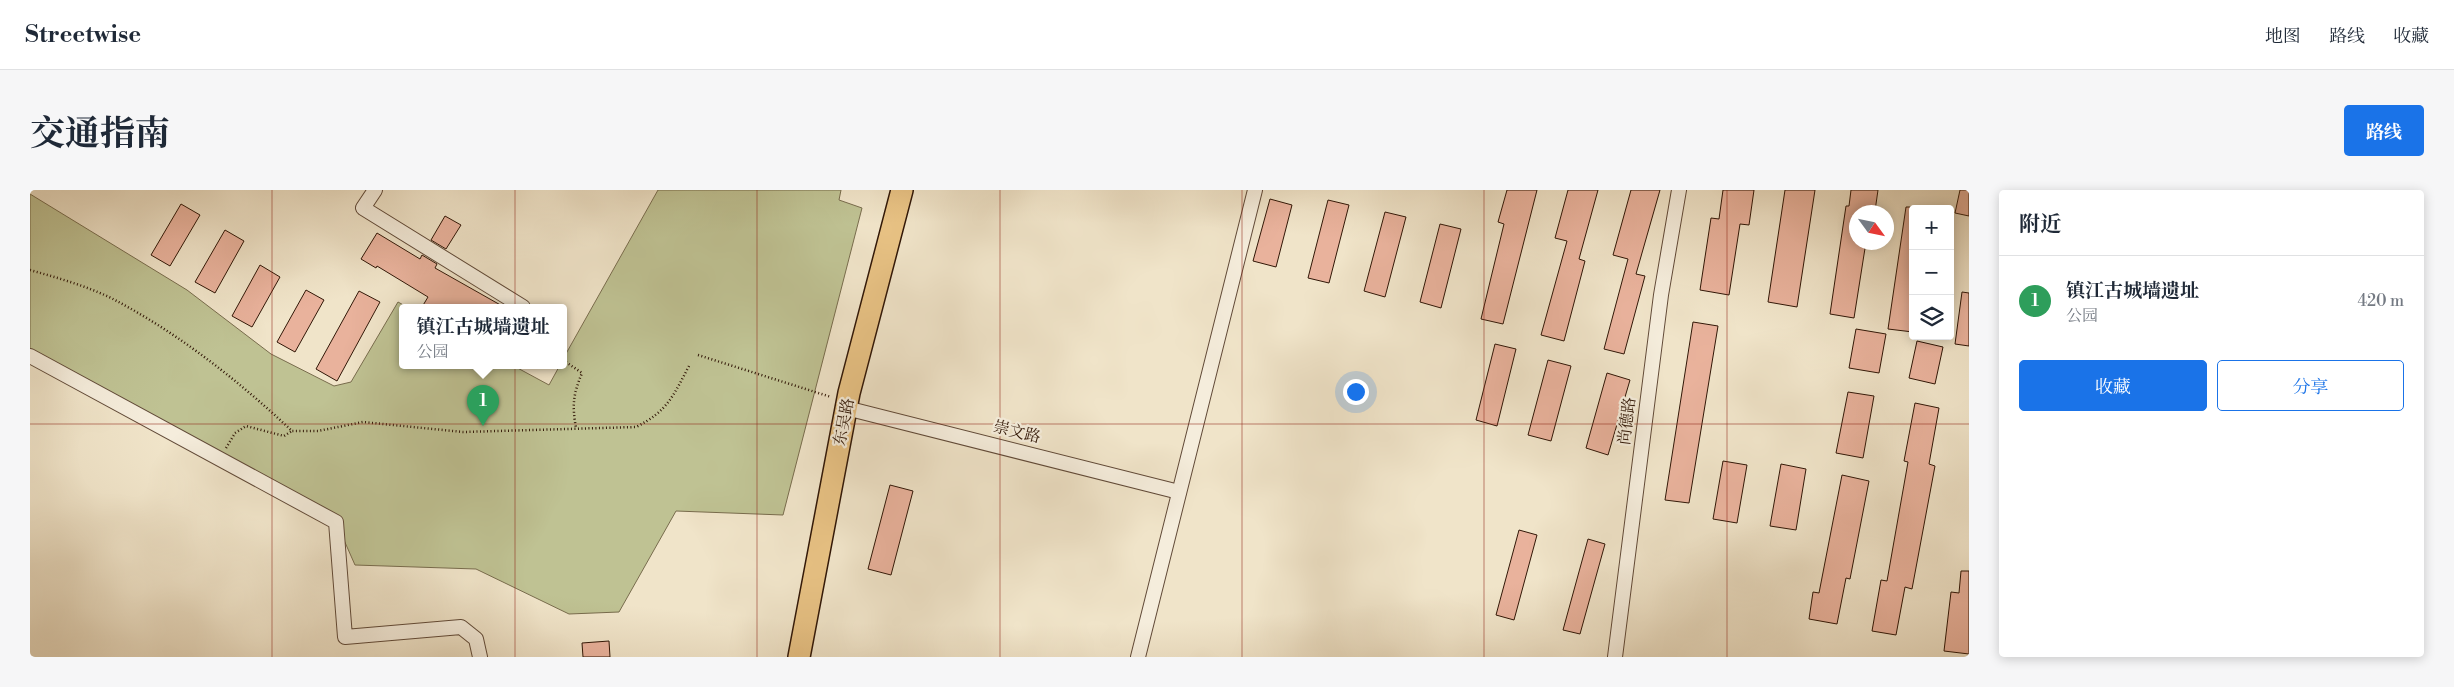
<!DOCTYPE html>
<html lang="zh">
<head>
<meta charset="utf-8">
<style>
  body { margin:0; font-family:"Libre Bodoni","Noto Serif SC",serif; background:#f6f6f7; color:#1f2937 }
  .controls { position:absolute; right:15px; top:15px; display:grid; overflow:hidden; border-radius:5px; box-shadow:0 2px 12px #0003 }
  .controls button { width:45px; height:45px; display:grid; place-items:center; padding:0; border:0; border-bottom:1px solid #e0e1e3; background:#fff; color:#1f2937; font:25px sans-serif }
  .compass { position:absolute; left:1819px; top:15px; width:45px; height:45px; border-radius:50%; background:#fff; box-shadow:0 2px 12px #0003; rotate:123deg }
  .you { position:absolute; left:1325px; top:201px; width:18px; height:18px; margin:-12px; border:4px solid #fff; border-radius:50%; background:#1a73e8; box-shadow:0 0 0 8px #1a73e833 }
  .badge { display:grid; place-items:center; width:32px; height:32px; border-radius:50%; background:#1a73e8; color:#fff; font-size:16px; font-weight:700 }
  .pin { position:absolute; translate:-50% -41px; filter:drop-shadow(0 1px 2px #0008) }
  .pin::after { content:''; position:absolute; top:26px; width:18px; height:15px; background:inherit; clip-path:polygon(0 0,100% 0,50% 100%) }
  .popup { position:absolute; left:369px; top:114px; width:168px; height:65px; box-sizing:border-box; display:grid; place-content:center; border-radius:5px; background:#fff; filter:drop-shadow(0 1px 4px #0005); font-size:16px; white-space:nowrap; color:#747a83 }
  .popup b { font-size:19px; color:#1f2937 }
  .popup::after { content:''; position:absolute; left:50%; top:100%; margin-left:-10px; border:10px solid transparent; border-top-color:#fff }
  .list { margin:0; padding:0; list-style:none }
  h2 { display:flex; justify-content:space-between; align-items:center; height:65px; margin:0; padding:0 20px; font-size:21px }
  h2 small { font-size:16px; font-weight:400; color:#747a83 }
  .list li { display:grid; grid-template-columns:32px 1fr auto; gap:15px; align-items:center; box-sizing:border-box; height:90px; padding:0 20px; border-top:1px solid #e0e1e3 }
  .list b { display:block; font-size:19px; white-space:nowrap }
  .list p { margin:0; font-size:16px; white-space:nowrap; color:#747a83 }
  .list em { font-size:16px; font-style:normal; color:#747a83 }
  .actions { display:flex; gap:10px; padding:15px 20px }
  .actions a { flex:1; padding:11px 0; border:1px solid #1a73e8; border-radius:5px; text-align:center; font-size:18px; color:#1a73e8 }
  .actions .main { background:#1a73e8; color:#fff }
  .icon { flex:none; width:28px; height:28px; fill:none; stroke:currentColor; stroke-width:2; stroke-linecap:round; stroke-linejoin:round }
  .map { position:relative; flex:none; width:1939px; height:467px; overflow:hidden; border-radius:5px }
  header { display:flex; align-items:center; gap:30px; box-sizing:border-box; height:70px; padding:0 25px; background:#fff; border-bottom:1px solid #e0e1e3 }
  header strong { font-size:24px }
  nav { display:flex; gap:28px; margin-inline-start:auto; font-size:18px }
  .intro { display:flex; align-items:center; justify-content:space-between; box-sizing:border-box; height:120px; padding:0 30px }
  h1 { margin:0; font-size:35px }
  .button { padding:12px 22px; border-radius:5px; background:#1a73e8; color:#fff; font-size:18px; font-weight:700 }
  main { display:flex; gap:30px; padding:0 30px }
  aside { flex:1; background:#fff; border-radius:5px; box-shadow:0 2px 12px #0003 }
  .map>svg:first-child { display:block }
  .green { fill:#bfc293; stroke:#786c4d }
  .building { fill:#e9b29c; stroke:#311707 }
  .lines { fill:none; stroke-linecap:round; stroke-linejoin:round }
  .minor-casing { stroke:#614a38; stroke-width:16 }
  .primary-casing { stroke:#311707; stroke-width:24 }
  .path { stroke:#311707; stroke-width:2.5; stroke-dasharray:1 2.5; stroke-linecap:butt }
  .minor { stroke:#f5eddc; stroke-width:14 }
  .primary { stroke:#e8c284; stroke-width:21 }
  .grid { fill:none; stroke:#8f2418; stroke-width:1; stroke-opacity:0.55 }
  .labels { text-anchor:middle; dominant-baseline:central; stroke-width:4.5; stroke-linejoin:round; paint-order:stroke }
  .street-label { font-size:16px; fill:#311707; stroke:#f5eddc }
</style>
</head>
<body>
<header>
<strong>Streetwise</strong>
<nav><a>地图</a><a>路线</a><a>收藏</a></nav>
</header>
<div class="intro"><h1>交通指南</h1><a class="button">路线</a></div>
<main>
<div class="map">
<svg width="1939" height="467" viewBox="0 0 1939 467">
  <rect width="100%" height="100%" fill="#f0e4c9"/>
  <filter id="stains"><feTurbulence type="fractalNoise" baseFrequency=".004" numOctaves="4"/><feColorMatrix values="0 0 0 0 .2 0 0 0 0 .09 0 0 0 0 .02 0 0 0 .5 -.17"/></filter>
  <radialGradient id="worn" r=".72"><stop offset=".6" stop-color="#630" stop-opacity="0"/><stop offset="1" stop-color="#630" stop-opacity=".3"/></radialGradient>
  <path class="green" d="M 628,0 L 811,0 L 809,10 L 832,18 L 753,325 L 646,321 L 589,422 L 539,424 L 446,379 L 325,375 L 306,332 L 0,166 L 0,4 L 157,100 L 241,164 L 304,196 L 321,192 L 368,112 L 377,117 L 373,117 L 373,175 L 482,175 L 519,195 L 530,175 L 533,175 L 533,169 Z"/>
  <g class="building">
    <path d="M 1477,0 L 1507,0 L 1473,134 L 1451,129 L 1474,34 L 1468,32 Z"/>
    <path d="M 1538,0 L 1568,0 L 1549,69 L 1555,71 L 1534,151 L 1511,145 L 1537,51 L 1525,48 Z"/>
    <path d="M 1601,0 L 1630,0 L 1606,84 L 1615,86 L 1594,164 L 1574,159 L 1598,69 L 1583,65 Z"/>
    <path d="M 1693,0 L 1724,0 L 1719,35 L 1710,34 L 1699,105 L 1670,100 L 1681,28 L 1689,29 Z"/>
    <path d="M 1755,0 L 1785,0 L 1767,117 L 1738,112 Z"/>
    <path d="M 1821,0 L 1848,0 L 1845,21 L 1826,22 L 1826,52 L 1836,52 L 1824,128 L 1800,124 L 1816,16 L 1819,16 Z"/>
    <path d="M 1930,0 L 1939,0 L 1939,26 L 1925,23 Z"/>
    <path d="M 1240,9 L 1262,15 L 1246,77 L 1223,71 Z"/>
    <path d="M 1298,10 L 1319,15 L 1299,93 L 1278,88 Z"/>
    <path d="M 151,14 L 170,25 L 140,76 L 121,65 Z"/>
    <path d="M 1876,17 L 1883,17 L 1883,142 L 1858,139 Z"/>
    <path d="M 1355,22 L 1376,27 L 1355,107 L 1334,101 Z"/>
    <path d="M 415,26 L 431,35 L 416,59 L 401,50 Z"/>
    <path d="M 1410,34 L 1431,39 L 1411,118 L 1390,112 Z"/>
    <path d="M 195,40 L 214,51 L 185,103 L 165,92 Z"/>
    <path d="M 347,43 L 390,69 L 392,65 L 407,74 L 405,78 L 474,117 L 392,117 L 398,107 L 347,76 L 346,78 L 331,69 Z"/>
    <path d="M 230,75 L 250,87 L 222,137 L 202,126 Z"/>
    <path d="M 276,100 L 294,110 L 265,162 L 247,152 Z"/>
    <path d="M 329,101 L 350,112 L 307,191 L 286,179 Z"/>
    <path d="M 1932,102 L 1939,103 L 1939,156 L 1925,154 Z"/>
    <path d="M 1663,132 L 1688,136 L 1659,313 L 1635,310 Z"/>
    <path d="M 1826,139 L 1856,144 L 1849,183 L 1819,178 Z"/>
    <path d="M 1887,151 L 1913,157 L 1905,194 L 1879,188 Z"/>
    <path d="M 1465,154 L 1486,159 L 1467,236 L 1446,230 Z"/>
    <path d="M 1518,170 L 1541,176 L 1521,251 L 1498,245 Z"/>
    <path d="M 1577,183 L 1600,190 L 1578,265 L 1556,258 Z"/>
    <path d="M 1818,202 L 1844,206 L 1833,268 L 1806,263 Z"/>
    <path d="M 1885,213 L 1909,218 L 1899,274 L 1905,276 L 1882,399 L 1875,397 L 1866,445 L 1842,441 L 1851,390 L 1857,391 L 1878,272 L 1874,271 Z"/>
    <path d="M 1693,271 L 1717,275 L 1707,333 L 1683,329 Z"/>
    <path d="M 1751,274 L 1776,279 L 1766,340 L 1740,336 Z"/>
    <path d="M 1812,285 L 1839,291 L 1820,389 L 1816,388 L 1807,434 L 1779,429 L 1783,402 L 1789,403 Z"/>
    <path d="M 860,295 L 883,301 L 861,385 L 838,379 Z"/>
    <path d="M 1489,340 L 1507,345 L 1484,430 L 1466,425 Z"/>
    <path d="M 1558,349 L 1575,354 L 1550,444 L 1533,440 Z"/>
    <path d="M 1931,381 L 1939,381 L 1939,464 L 1914,461 L 1921,402 L 1929,403 Z"/>
    <path d="M 579,451 L 580,467 L 553,467 L 552,453 Z"/>
  </g>
  <g class="lines">
    <g class="minor-casing">
      <g id="minor">
        <path d="M 345,0 L 333,18 L 493,117"/>
        <path d="M 0,166 L 306,332 L 315,447 L 431,437 L 446,449 L 450,467"/>
        <path d="M 816,218 L 1149,302"/>
        <path d="M 1108,467 L 1225,0"/>
        <path d="M 1585,467 L 1631,105 L 1649,0"/>
      </g>
    </g>
    <g class="primary-casing">
      <path id="primary" d="M 769,467 L 819,203 L 872,0"/>
    </g>
    <g class="path">
      <path d="M 0,80 C 28,88 57,96 83,109 C 148,143 209,191 262,241 L 288,241 L 333,232 L 433,242 L 606,237 C 638,221 643,206 659,176"/>
      <path d="M 668,165 L 801,207"/>
      <path d="M 533,170 L 552,183 C 543,205 542,215 546,238"/>
      <path d="M 196,258 L 205,243 L 216,236 L 254,246 L 262,241"/>
    </g>
    <use href="#minor" class="minor"/>
    <use href="#primary" class="primary"/>
  </g>
  <path class="grid" d="M 242,0 L 242,467M 485,0 L 485,467M 727,0 L 727,467M 970,0 L 970,467M 1212,0 L 1212,467M 1454,0 L 1454,467M 1697,0 L 1697,467M 0,234 L 1939,234"/>
  <g class="labels">
    <g class="street-label">
      <text transform="translate(1597 231) rotate(-83)">尚德路</text>
      <text transform="translate(814 232) rotate(-79)">东吴路</text>
      <text transform="translate(987 242) rotate(14)">崇文路</text>
    </g>
  </g>
  <rect width="100%" height="100%" filter="url(#stains)"/>
  <rect width="100%" height="100%" fill="url(#worn)"/>
</svg>
<div class="controls">
<button>+</button>
<button>−</button>
<button><svg class="icon" aria-label="layers" viewBox="0 0 24 24"><path d="M12 4l9 5-9 5-9-5zM3 14l9 5 9-5"/></svg></button>
</div>
<svg class="compass" viewBox="-18 -18 36 36"><path d="M0-13l5 13h-10z" fill="#e53935"/><path d="M0 13l5-13h-10z" fill="#747a83"/></svg>
<div class="you"></div>
<div class="pin badge" style="left:453px;top:236px;background:#2e9e5b">1</div>
<div class="popup"><b>镇江古城墙遗址</b>公园</div>
</div>
<aside>
<h2>附近<small></small></h2>
<ul class="list">
<li><span class="badge" style="background:#2e9e5b">1</span><div><b>镇江古城墙遗址</b><p>公园</p></div><em>420 m</em></li>
</ul>
<div class="actions"><a class="main">收藏</a><a>分享</a></div>
</aside>
</main>
</body>
</html>
